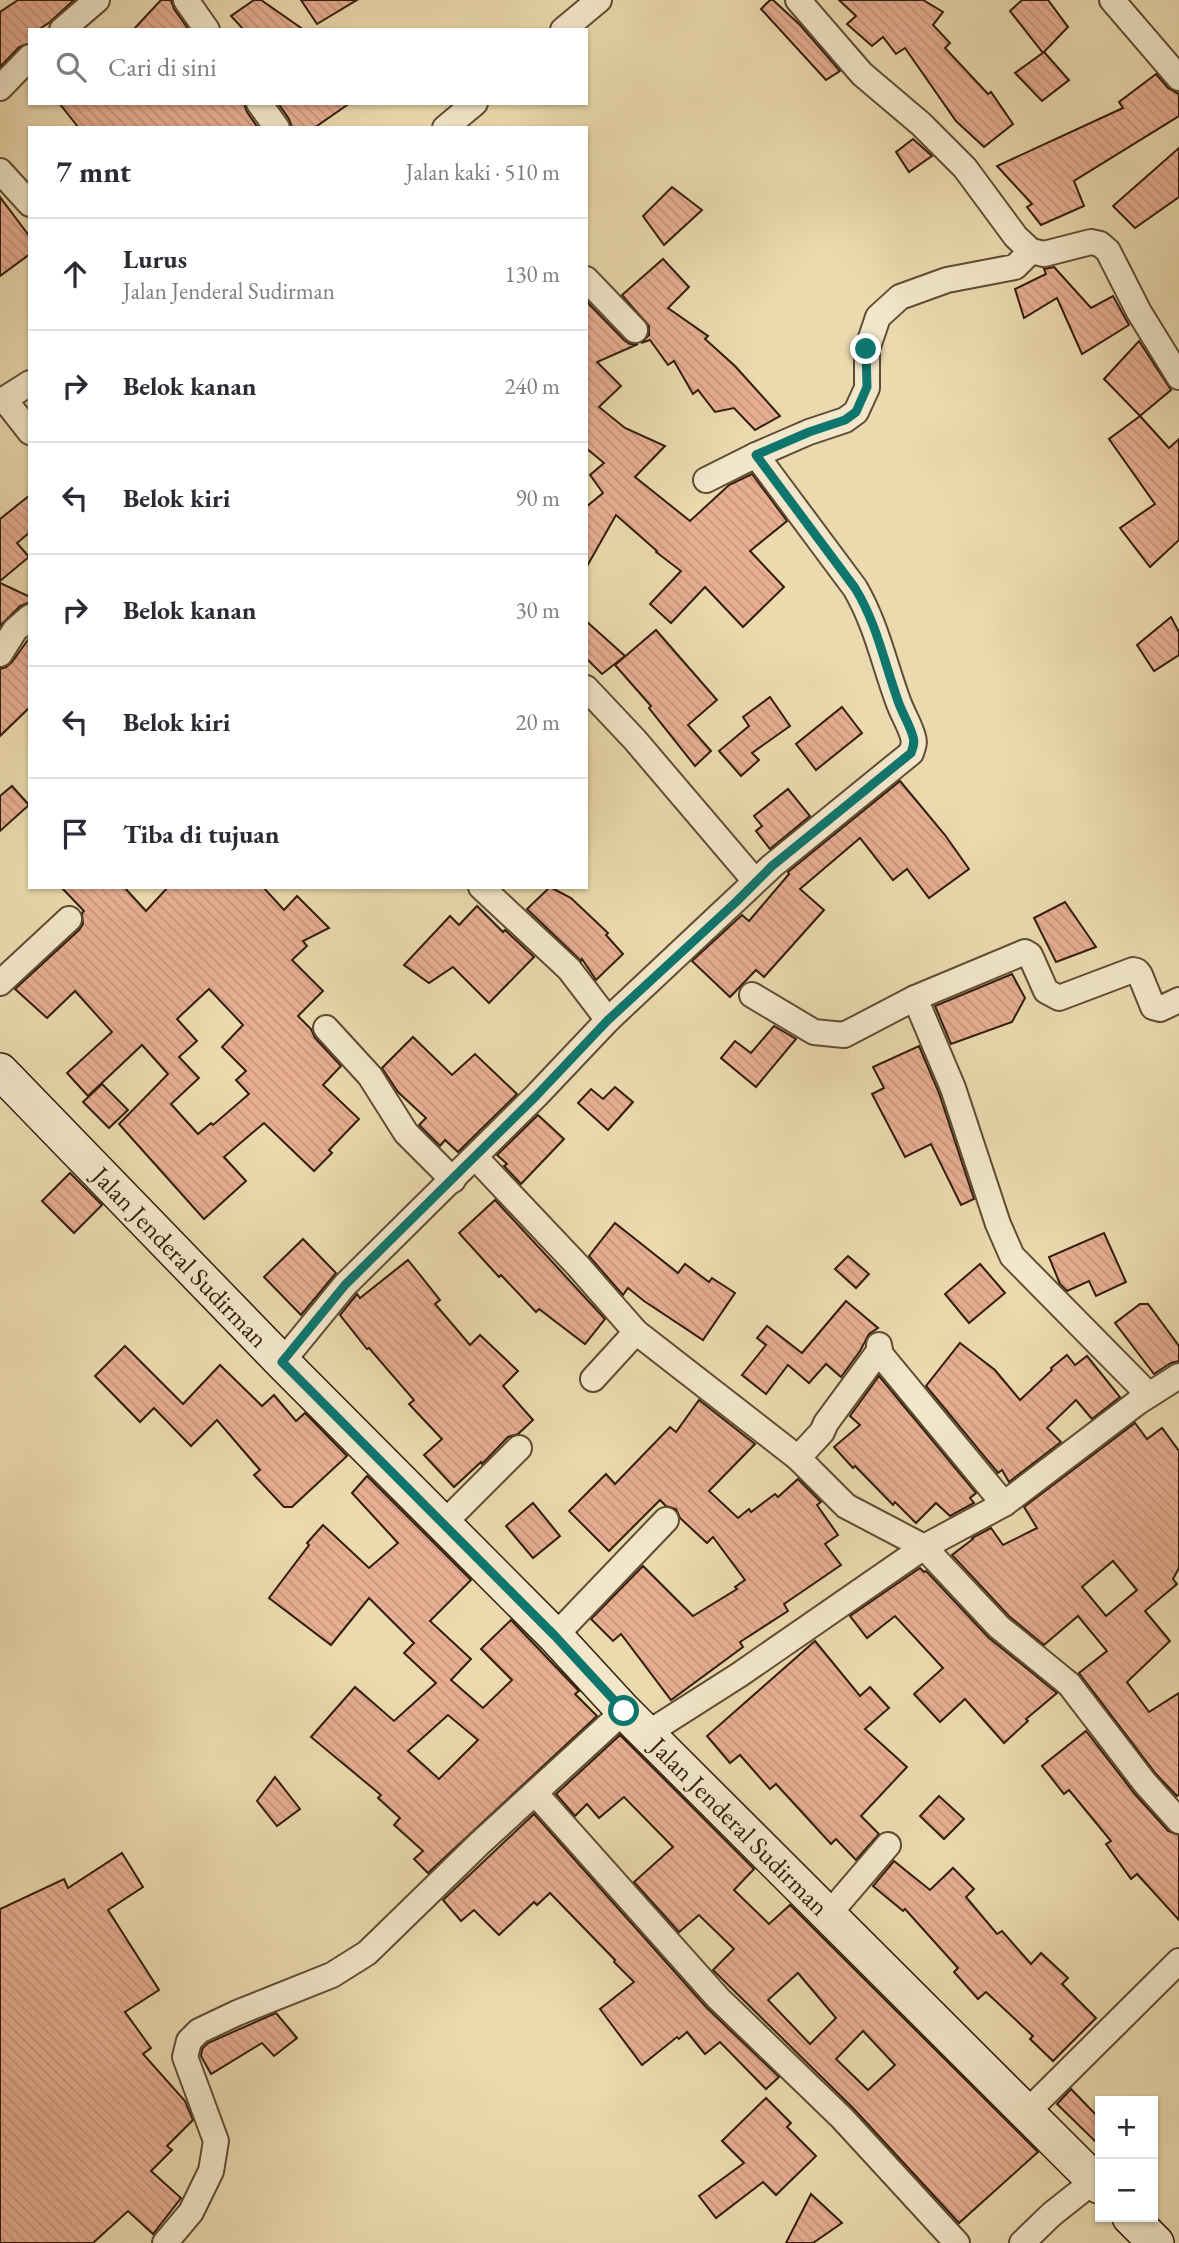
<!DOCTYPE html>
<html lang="id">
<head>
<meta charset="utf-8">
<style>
  body { margin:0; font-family:"EB Garamond",serif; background:#f7f7f7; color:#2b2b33 }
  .controls { position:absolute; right:21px; bottom:21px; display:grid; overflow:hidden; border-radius:0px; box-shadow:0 2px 5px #0004 }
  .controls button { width:63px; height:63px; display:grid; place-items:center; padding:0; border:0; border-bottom:2px solid #e1e1e2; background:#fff; color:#2b2b33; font:35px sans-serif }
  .stop { position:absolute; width:21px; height:21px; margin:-16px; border:5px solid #0f766e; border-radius:50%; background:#fff }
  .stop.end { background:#0f766e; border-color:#fff; box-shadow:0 2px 7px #0008 }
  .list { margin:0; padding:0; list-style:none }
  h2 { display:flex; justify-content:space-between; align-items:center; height:91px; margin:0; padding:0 28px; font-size:30px }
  h2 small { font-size:23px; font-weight:400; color:#7c7c81 }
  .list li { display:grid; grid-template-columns:46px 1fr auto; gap:21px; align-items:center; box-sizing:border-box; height:112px; padding:0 28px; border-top:2px solid #e1e1e2 }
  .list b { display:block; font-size:26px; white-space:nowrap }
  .list p { margin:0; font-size:23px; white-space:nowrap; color:#7c7c81 }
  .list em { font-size:23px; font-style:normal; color:#7c7c81 }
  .icon { flex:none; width:38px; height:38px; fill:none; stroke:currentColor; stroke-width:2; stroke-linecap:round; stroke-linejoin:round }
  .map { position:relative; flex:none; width:1179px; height:2243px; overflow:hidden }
  .search { position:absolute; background:#fff; box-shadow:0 2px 5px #0004; left:28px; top:28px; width:560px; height:77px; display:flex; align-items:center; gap:18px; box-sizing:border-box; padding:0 24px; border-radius:0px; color:#7c7c81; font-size:26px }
  .panel { position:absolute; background:#fff; box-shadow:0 2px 5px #0004; left:28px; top:126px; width:560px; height:763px; border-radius:0px }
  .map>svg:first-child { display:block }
  .building { fill:url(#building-back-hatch); stroke:#311d0b; stroke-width:2; fill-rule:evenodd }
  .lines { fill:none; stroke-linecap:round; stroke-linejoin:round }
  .street-casing { stroke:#604c34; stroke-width:28 }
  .secondary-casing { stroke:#311d0b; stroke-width:38 }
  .street { stroke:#f2e7ca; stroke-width:24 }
  .secondary { stroke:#f2e7ca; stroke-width:35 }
  .route { stroke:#0f766e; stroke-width:9 }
  .labels { text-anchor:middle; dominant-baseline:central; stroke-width:5; stroke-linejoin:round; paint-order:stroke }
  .street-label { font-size:26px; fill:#311d0b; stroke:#f2e7ca }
</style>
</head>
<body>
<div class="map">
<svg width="1179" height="2243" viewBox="0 0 1179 2243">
  <defs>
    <pattern id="building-back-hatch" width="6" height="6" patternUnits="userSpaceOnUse" patternTransform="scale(1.75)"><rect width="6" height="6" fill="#e7ae92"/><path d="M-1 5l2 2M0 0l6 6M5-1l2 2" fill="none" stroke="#c7957d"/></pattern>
  </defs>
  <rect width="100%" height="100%" fill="#ebdaae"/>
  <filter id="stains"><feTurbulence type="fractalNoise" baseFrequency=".00286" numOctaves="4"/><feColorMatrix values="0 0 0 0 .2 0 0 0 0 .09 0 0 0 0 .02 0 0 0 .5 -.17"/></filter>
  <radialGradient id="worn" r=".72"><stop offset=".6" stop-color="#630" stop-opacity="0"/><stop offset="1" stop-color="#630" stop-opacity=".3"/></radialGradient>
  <g class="building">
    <path d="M 18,0 L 74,0 L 50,22 L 38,30 L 30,30 L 30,43 L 19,47 L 0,67 L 0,12 Z"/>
    <path d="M 161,0 L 171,0 L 174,9 L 189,30 L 133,30 Z"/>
    <path d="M 254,0 L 261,0 L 304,30 L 244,30 L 231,16 Z"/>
    <path d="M 301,0 L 357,0 L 317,24 Z"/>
    <path d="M 770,0 L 773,0 L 800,25 L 840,71 L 826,80 L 761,9 Z"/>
    <path d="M 839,0 L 923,0 L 943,12 L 933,25 L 950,43 L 945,48 L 988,94 L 991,92 L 1013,124 L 984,147 L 956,121 L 905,48 L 896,54 L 883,37 L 872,46 L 847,24 L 856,16 Z"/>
    <path d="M 1022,0 L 1048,0 L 1068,27 L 1043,53 L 1010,11 Z"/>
    <path d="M 1044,52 L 1069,80 L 1042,101 L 1015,73 Z"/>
    <path d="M 1156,74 L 1168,88 L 1179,94 L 1179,116 L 1074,181 L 1084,206 L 1041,225 L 1027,207 L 1032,204 L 997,166 L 1123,108 L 1119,102 Z"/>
    <path d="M 59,103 L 244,103 L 247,112 L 258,128 L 79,128 Z"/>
    <path d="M 278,103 L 350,103 L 314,128 L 292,128 L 289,119 Z"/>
    <path d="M 913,139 L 932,156 L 909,172 L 896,152 Z"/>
    <path d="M 1179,148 L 1179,197 L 1135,228 L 1113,206 Z"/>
    <path d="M 672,187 L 702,210 L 664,245 L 643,216 Z"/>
    <path d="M 0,197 L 30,237 L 30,254 L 0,276 Z"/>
    <path d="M 663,259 L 689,287 L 668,308 L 708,336 L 705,339 L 735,366 L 780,416 L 755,430 L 734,408 L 715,412 L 698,390 L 693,394 L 674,361 L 668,365 L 650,340 L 641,343 L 649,335 L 649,326 L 622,295 Z"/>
    <path d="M 1054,267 L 1091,308 L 1113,296 L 1129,325 L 1082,354 L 1057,298 L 1024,318 L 1015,289 L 1046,274 L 1044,269 Z"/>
    <path d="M 586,301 L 624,340 L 630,344 L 638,344 L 597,362 L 621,386 L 599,407 L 625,428 L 665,446 L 635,477 L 690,521 L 729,485 L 752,474 L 787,521 L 750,551 L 784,587 L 743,627 L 705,587 L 671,623 L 650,604 L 681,571 L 656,552 L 657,551 L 616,515 L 586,568 L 586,507 L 603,493 L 590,475 L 604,463 L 586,448 Z"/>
    <path d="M 1139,341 L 1171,390 L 1140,416 L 1104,379 Z"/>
    <path d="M 1140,416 L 1169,448 L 1179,439 L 1179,540 L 1150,567 L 1120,528 L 1155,504 L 1109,439 Z"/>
    <path d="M 30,495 L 30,532 L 17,543 L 29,557 L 0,581 L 0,519 Z"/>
    <path d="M 0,583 L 30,597 L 30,602 L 20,606 L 0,626 Z"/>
    <path d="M 1171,617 L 1179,632 L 1179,655 L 1154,671 L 1137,645 Z"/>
    <path d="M 586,621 L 625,656 L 602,674 L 586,658 Z"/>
    <path d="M 656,630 L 717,700 L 688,725 L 711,751 L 695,766 L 649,708 L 651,706 L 615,665 Z"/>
    <path d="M 30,637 L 30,707 L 0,736 L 0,669 L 6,667 L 12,662 Z"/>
    <path d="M 770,697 L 790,726 L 752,753 L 759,760 L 741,776 L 719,751 L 749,726 L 743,717 Z"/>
    <path d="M 842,707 L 862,733 L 816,770 L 796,744 Z"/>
    <path d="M 900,781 L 945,835 L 969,869 L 929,898 L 907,869 L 893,880 L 860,838 L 800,889 L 824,910 L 764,977 L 756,970 L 730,997 L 692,961 L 742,915 L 749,921 L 789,874 L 788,872 Z"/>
    <path d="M 12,786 L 29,805 L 0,831 L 0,796 Z"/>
    <path d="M 788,789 L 810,816 L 770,849 L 756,831 L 762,826 L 754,816 Z"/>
    <path d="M 61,887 L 124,887 L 146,911 L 168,887 L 263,887 L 284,910 L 297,896 L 329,928 L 303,941 L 307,946 L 292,960 L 323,991 L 298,1016 L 311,1029 L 315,1038 L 341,1066 L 323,1085 L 359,1119 L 329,1150 L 332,1153 L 314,1171 L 264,1123 L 224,1157 L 246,1181 L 204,1219 L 119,1124 L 168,1074 L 142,1045 L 88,1096 L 67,1073 L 112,1032 L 75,991 L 47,1018 L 15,989 L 79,930 L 83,924 L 82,913 L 84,911 ZM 209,989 L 243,1025 L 222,1047 L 246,1071 L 236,1080 L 249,1094 L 213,1125 L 211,1123 L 198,1134 L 171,1104 L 199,1078 L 179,1057 L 197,1041 L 177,1019 Z"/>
    <path d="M 550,887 L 571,898 L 608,933 L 606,935 L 623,954 L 596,980 L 582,959 L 581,961 L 527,909 Z"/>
    <path d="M 1065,902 L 1096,947 L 1056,962 L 1034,918 Z"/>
    <path d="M 477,906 L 503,932 L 505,930 L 534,957 L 489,1003 L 453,967 L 429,983 L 404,965 L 450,916 L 459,925 Z"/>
    <path d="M 1012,974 L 1025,998 L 1012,1022 L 951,1044 L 935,1006 Z"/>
    <path d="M 774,1026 L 796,1039 L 756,1087 L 721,1058 L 735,1041 L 751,1053 Z"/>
    <path d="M 413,1037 L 452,1075 L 475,1054 L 517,1094 L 458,1152 L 445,1140 L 440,1146 L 419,1125 L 426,1118 L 398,1092 L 382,1068 Z"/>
    <path d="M 919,1046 L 939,1093 L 974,1199 L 961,1205 L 931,1144 L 905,1157 L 872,1094 L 884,1088 L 873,1067 Z"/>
    <path d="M 102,1084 L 128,1110 L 109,1128 L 83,1102 Z"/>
    <path d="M 615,1087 L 633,1102 L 608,1130 L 578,1103 L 591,1089 L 603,1099 Z"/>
    <path d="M 538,1115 L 564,1139 L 521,1184 L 504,1166 L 507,1164 L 497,1155 Z"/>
    <path d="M 70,1173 L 102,1205 L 74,1233 L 42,1201 Z"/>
    <path d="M 495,1200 L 605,1319 L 585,1344 L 539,1309 L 536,1312 L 501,1275 L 499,1277 L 459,1233 Z"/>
    <path d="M 615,1223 L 678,1273 L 685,1264 L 709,1282 L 712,1278 L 735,1293 L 703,1340 L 644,1301 L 628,1288 L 623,1295 L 589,1256 Z"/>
    <path d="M 1104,1233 L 1126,1282 L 1096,1296 L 1089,1281 L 1067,1291 L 1060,1284 L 1049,1257 Z"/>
    <path d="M 303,1239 L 336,1273 L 301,1315 L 264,1277 Z"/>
    <path d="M 848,1256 L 869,1274 L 856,1288 L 835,1269 Z"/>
    <path d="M 408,1260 L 440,1300 L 435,1304 L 470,1345 L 480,1335 L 518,1371 L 503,1386 L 533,1420 L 518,1434 L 508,1437 L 482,1464 L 481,1462 L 454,1487 L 424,1455 L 442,1439 L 409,1404 L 414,1400 L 369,1348 L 367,1349 L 340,1315 L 357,1294 L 360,1298 Z"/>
    <path d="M 980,1264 L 1005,1293 L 969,1323 L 945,1294 Z"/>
    <path d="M 846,1301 L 878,1328 L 869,1334 L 860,1351 L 841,1377 L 826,1364 L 809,1383 L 788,1365 L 766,1394 L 742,1375 L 766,1345 L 757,1338 L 767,1326 L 802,1353 Z"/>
    <path d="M 1140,1304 L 1148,1304 L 1179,1346 L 1179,1361 L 1171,1363 L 1154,1374 L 1115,1323 Z"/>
    <path d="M 960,1343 L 995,1370 L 1020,1400 L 1052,1370 L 1051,1368 L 1067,1355 L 1075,1365 L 1087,1356 L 1120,1397 L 1092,1419 L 1076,1400 L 1047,1428 L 1061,1442 L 1009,1482 L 1002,1470 L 998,1473 L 926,1386 Z"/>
    <path d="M 125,1346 L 183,1404 L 220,1365 L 262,1406 L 274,1395 L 296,1421 L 305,1413 L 347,1456 L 292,1507 L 284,1507 L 254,1475 L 260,1470 L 217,1420 L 191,1446 L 154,1408 L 140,1422 L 95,1376 Z"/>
    <path d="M 879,1376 L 976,1493 L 970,1498 L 974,1503 L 950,1516 L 936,1503 L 916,1523 L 895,1502 L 893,1505 L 855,1466 L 853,1468 L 834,1447 L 860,1425 L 850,1416 Z"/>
    <path d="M 699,1400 L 755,1444 L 709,1491 L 738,1518 L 749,1509 L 751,1512 L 775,1494 L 778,1497 L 798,1479 L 821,1502 L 817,1505 L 838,1535 L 825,1544 L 841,1565 L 784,1604 L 788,1611 L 740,1642 L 743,1647 L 671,1700 L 621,1634 L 613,1641 L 591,1619 L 643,1566 L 693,1616 L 737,1589 L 735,1587 L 745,1580 L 713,1537 L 707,1543 L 680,1518 L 676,1509 L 666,1506 L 660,1500 L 609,1551 L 569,1511 L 606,1474 L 615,1484 L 670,1427 L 676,1432 Z"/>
    <path d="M 1135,1423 L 1147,1439 L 1162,1428 L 1179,1451 L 1179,1568 L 1173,1579 L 1177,1584 L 1145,1611 L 1170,1641 L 1127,1682 L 1149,1712 L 1179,1693 L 1179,1795 L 1177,1796 L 1156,1774 L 1079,1673 L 1107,1651 L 1078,1616 L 1044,1645 L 1009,1616 L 952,1555 L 973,1539 L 972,1538 L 991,1528 L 1003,1545 L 1037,1528 L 1024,1507 ZM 1113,1561 L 1137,1590 L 1106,1616 L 1082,1587 Z"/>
    <path d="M 367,1476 L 471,1580 L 430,1621 L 471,1659 L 451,1680 L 483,1708 L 512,1680 L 481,1649 L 511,1620 L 579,1691 L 575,1694 L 597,1716 L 428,1873 L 414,1859 L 423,1851 L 394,1825 L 400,1818 L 378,1798 L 381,1795 L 311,1737 L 355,1687 L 394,1721 L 436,1683 L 404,1653 L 414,1643 L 369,1598 L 331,1645 L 269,1598 L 309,1545 L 307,1543 L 323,1525 L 369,1568 L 398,1543 L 352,1493 ZM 448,1715 L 478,1740 L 439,1779 L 408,1751 Z"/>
    <path d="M 533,1503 L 560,1536 L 533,1558 L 506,1526 Z"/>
    <path d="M 920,1568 L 924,1572 L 926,1571 L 989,1638 L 1057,1693 L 1026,1719 L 1028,1721 L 1004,1743 L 965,1699 L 940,1722 L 914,1694 L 943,1668 L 895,1616 L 867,1638 L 850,1616 Z"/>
    <path d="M 815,1641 L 860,1696 L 870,1687 L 889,1708 L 865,1729 L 907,1767 L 861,1816 L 879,1834 L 856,1860 L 836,1839 L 831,1844 L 776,1784 L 770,1789 L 740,1755 L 730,1763 L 707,1736 Z"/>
    <path d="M 1086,1731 L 1134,1793 L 1168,1831 L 1179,1835 L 1179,1920 L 1137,1874 L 1131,1879 L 1106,1844 L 1111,1841 L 1069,1790 L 1064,1794 L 1042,1766 Z"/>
    <path d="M 620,1735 L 754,1869 L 734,1890 L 769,1924 L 790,1905 L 1038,2152 L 959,2223 L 853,2108 L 713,1970 L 734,1949 L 699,1915 L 679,1932 L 634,1882 L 673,1847 L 624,1797 L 599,1818 L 587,1804 L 575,1816 L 556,1794 ZM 798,1973 L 836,2018 L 810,2044 L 768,2000 ZM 863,2031 L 895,2065 L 868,2090 L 836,2059 Z"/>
    <path d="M 275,1777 L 300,1809 L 277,1826 L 257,1801 Z"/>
    <path d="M 939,1796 L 964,1819 L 944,1839 L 920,1816 Z"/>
    <path d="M 534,1814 L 707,2008 L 779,2077 L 766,2089 L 720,2042 L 705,2054 L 687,2032 L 679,2039 L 677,2037 L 642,2065 L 600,2009 L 634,1982 L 614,1962 L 615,1960 L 550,1893 L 537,1905 L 534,1902 L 499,1935 L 474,1910 L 461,1921 L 443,1900 Z"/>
    <path d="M 122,1853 L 143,1887 L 108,1910 L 159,1990 L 125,2012 L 151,2048 L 143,2054 L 185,2101 L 193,2120 L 167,2146 L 172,2150 L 151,2171 L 181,2198 L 153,2234 L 128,2211 L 93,2243 L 0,2243 L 0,1909 L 64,1879 L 68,1888 Z"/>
    <path d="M 894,1861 L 930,1890 L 953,1868 L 974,1889 L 966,1897 L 997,1934 L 1002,1931 L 1031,1964 L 1041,1953 L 1068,1978 L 1062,1984 L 1096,2018 L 1053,2061 L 1030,2039 L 1033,2036 L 986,1992 L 978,1999 L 954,1972 L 958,1968 L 905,1909 L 903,1911 L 873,1886 Z"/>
    <path d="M 276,2013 L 297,2038 L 274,2056 L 262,2043 L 211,2074 L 201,2056 L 202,2049 L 208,2043 Z"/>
    <path d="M 1071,2089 L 1100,2119 L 1100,2146 L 1057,2104 Z"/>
    <path d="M 766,2098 L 791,2123 L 787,2127 L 816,2156 L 776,2195 L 763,2182 L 716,2218 L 699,2196 L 744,2163 L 722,2141 Z"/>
    <path d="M 811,2194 L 842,2223 L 813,2243 L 786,2243 Z"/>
  </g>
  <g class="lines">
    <g class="street-casing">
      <g id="street">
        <path d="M 186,0 L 207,30"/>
        <path d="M 798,0 L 862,74 L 921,124 L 965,168 L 1016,237 L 1031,251 L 1044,254 L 1091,242 L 1100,244 L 1108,251 L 1139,312 L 1179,377"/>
        <path d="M 1112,0 L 1179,78"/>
        <path d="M 62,30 L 97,0"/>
        <path d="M 563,30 L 599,0"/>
        <path d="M 0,88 L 30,57"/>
        <path d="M 259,103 L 277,128"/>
        <path d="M 445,128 L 475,103"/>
        <path d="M 0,171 L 30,204"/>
        <path d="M 586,279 L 635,330"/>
        <path d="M 4,399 L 30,432"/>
        <path d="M 0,402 L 30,383"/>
        <path d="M 706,480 L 756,455"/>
        <path d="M 0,654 L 15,630 L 30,617"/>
        <path d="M 586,688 L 635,740 L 755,881"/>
        <path d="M 481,887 L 569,969 L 608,1020"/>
        <path d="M 0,983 L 69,919"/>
        <path d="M 752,995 L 814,1032 L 844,1035 L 915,998 L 1025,952 L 1030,955 L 1046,991 L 1059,998 L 1133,970 L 1137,971 L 1140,975 L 1153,1007 L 1160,1009 L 1179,1000"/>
        <path d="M 915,998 L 953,1088 L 998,1224 L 1012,1256 L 1149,1395"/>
        <path d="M 326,1028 L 370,1076 L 406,1133 L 453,1180"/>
        <path d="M 475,1157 L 579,1267 L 636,1332 L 798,1458 L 846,1506 L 924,1547 L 999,1627 L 1069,1684 L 1145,1783 L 1179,1821"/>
        <path d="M 879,1345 L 881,1355 L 1004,1504"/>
        <path d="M 282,1362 L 345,1285 L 536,1096 L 608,1020 L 772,866 L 911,753 C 913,747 915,743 913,737 C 910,725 902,713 898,701 C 884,663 876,624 855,588 L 756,455 L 809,432 L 845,420 L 856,412 L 867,388 L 867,349 L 874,329 L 878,317 L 900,297 L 947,280 L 1015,267 L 1031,251"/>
        <path d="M 593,1379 L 636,1332"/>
        <path d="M 798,1458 L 822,1432 L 826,1423 L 879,1351"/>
        <path d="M 443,1524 L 519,1448"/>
        <path d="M 555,1636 L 666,1520"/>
        <path d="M 648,1733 L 739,1675 L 924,1547 L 1004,1504 L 1138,1402 L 1179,1376"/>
        <path d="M 535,1793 L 718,1998 L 842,2118 L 957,2243"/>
        <path d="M 829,1914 L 888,1845"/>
        <path d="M 1026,2113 L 1179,1961"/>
        <path d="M 165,2243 L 191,2212 L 211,2171 L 216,2141 L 185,2057 L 189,2041 L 199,2031 L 237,2013 L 332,1975 L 367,1953 L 480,1843 L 624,1711"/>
        <path d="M 1022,2243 L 1052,2214 L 1095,2180"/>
      </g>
    </g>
    <g class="secondary-casing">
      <g id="secondary">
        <path id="s1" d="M 0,1071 L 282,1362 L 555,1636 L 624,1711 L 1100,2186"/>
        <path d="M 1130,2217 L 1156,2243"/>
      </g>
    </g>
    <use href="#street" class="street"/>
    <use href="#secondary" class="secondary"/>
  </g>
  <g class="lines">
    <path class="route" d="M 624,1711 L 555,1636 L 282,1362 L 345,1285 L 536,1096 L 608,1020 L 736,902 L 772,866 L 911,753 C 913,747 915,743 913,737 C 910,725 902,713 898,701 C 884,662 877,624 855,588 L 756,455 L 809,432 L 845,420 L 856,412 L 867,387 L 866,349"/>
  </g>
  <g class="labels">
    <g class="street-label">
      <text stroke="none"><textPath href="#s1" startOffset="259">Jalan Jenderal Sudirman</textPath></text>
      <text stroke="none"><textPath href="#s1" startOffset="1057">Jalan Jenderal Sudirman</textPath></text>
    </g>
  </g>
  <rect width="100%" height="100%" filter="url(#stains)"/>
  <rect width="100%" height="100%" fill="url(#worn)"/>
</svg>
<div class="controls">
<button>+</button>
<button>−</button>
</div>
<div class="stop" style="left:624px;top:1711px"></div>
<div class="stop end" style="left:866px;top:349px"></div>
<div class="search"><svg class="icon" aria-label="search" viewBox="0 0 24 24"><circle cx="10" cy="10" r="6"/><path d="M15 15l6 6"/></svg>Cari di sini</div>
<section class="panel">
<h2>7 mnt<small>Jalan kaki · 510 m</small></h2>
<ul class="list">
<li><svg class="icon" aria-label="ahead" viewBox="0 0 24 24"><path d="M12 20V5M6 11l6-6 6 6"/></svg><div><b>Lurus</b><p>Jalan Jenderal Sudirman</p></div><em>130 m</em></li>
<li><svg class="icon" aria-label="right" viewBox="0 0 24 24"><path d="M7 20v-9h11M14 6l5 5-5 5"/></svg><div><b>Belok kanan</b></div><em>240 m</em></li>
<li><svg class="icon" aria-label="left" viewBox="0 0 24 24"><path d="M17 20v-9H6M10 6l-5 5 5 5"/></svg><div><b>Belok kiri</b></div><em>90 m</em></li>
<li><svg class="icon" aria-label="right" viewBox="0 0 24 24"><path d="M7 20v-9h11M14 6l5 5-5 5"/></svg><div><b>Belok kanan</b></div><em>30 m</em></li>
<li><svg class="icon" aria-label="left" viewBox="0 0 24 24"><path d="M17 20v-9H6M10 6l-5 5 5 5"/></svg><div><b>Belok kiri</b></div><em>20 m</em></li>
<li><svg class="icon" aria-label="arrive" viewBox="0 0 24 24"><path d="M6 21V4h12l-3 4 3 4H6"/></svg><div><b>Tiba di tujuan</b></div></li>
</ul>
</section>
</div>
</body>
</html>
